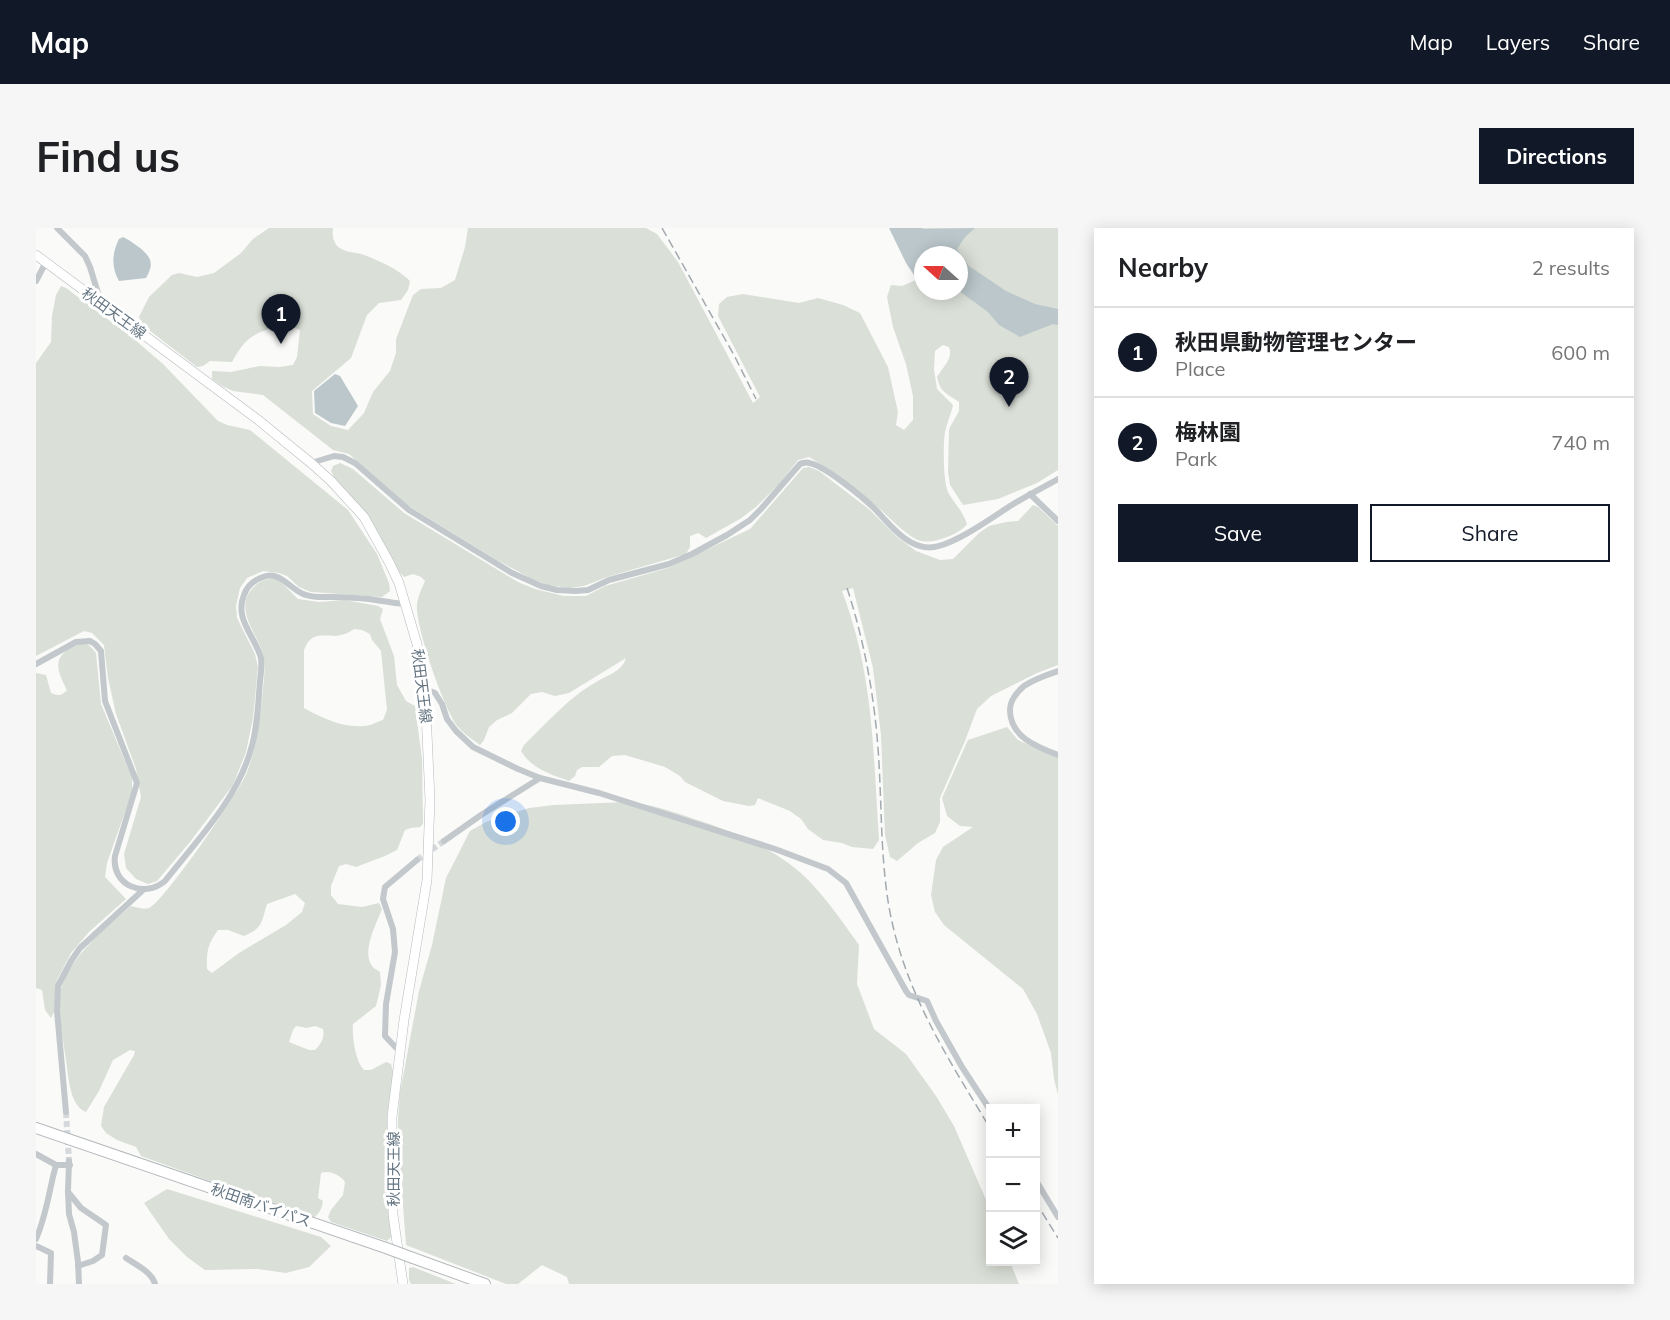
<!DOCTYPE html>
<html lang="en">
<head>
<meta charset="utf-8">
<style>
  body { margin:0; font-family:Mulish,"Noto Sans JP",sans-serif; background:#f6f6f6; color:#202124 }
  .controls { position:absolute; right:18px; bottom:18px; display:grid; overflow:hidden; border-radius:0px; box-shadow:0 3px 15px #0003 }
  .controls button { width:54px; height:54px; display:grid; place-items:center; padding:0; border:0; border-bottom:2px solid #e0e0e0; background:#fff; color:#202124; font:30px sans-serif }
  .compass { position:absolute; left:878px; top:18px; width:54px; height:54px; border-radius:50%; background:#fff; box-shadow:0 3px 15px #0003; rotate:291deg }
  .you { position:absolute; left:470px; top:594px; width:21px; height:21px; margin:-15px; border:4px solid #fff; border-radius:50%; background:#1a73e8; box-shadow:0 0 0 9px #1a73e833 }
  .badge { display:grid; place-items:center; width:39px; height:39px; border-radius:50%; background:#111827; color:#fff; font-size:20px; font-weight:700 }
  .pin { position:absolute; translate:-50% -50px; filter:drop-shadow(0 2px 3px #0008) }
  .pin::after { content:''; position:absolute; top:32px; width:21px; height:18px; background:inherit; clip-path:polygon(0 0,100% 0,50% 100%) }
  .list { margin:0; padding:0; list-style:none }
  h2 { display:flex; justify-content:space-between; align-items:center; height:78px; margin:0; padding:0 24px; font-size:26px }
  h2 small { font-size:20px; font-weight:400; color:#757577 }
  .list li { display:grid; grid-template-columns:39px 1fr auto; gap:18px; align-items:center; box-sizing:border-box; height:90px; padding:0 24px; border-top:2px solid #e0e0e0 }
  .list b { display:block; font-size:22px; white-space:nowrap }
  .list p { margin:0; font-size:20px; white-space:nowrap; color:#757577 }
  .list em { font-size:20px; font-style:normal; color:#757577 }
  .actions { display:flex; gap:12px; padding:18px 24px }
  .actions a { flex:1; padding:14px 0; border:2px solid #111827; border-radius:0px; text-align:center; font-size:21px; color:#111827 }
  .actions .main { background:#111827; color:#fff }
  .icon { flex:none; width:33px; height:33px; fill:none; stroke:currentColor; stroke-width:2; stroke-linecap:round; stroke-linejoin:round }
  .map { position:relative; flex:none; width:1022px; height:1056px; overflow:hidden; border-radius:0px }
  header { display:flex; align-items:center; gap:36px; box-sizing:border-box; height:84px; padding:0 30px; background:#111827; color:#fff }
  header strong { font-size:28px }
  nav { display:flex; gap:33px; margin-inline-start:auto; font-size:21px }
  .intro { display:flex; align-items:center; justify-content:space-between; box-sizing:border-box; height:144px; padding:0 36px }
  h1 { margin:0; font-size:42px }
  .button { padding:15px 27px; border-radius:0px; background:#111827; color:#fff; font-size:21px; font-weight:700 }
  main { display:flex; gap:36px; padding:0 36px }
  aside { flex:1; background:#fff; border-radius:0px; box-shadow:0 3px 15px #0003 }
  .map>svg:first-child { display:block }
  .green { fill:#dadfd7; fill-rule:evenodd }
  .water { fill:#bbc7cb }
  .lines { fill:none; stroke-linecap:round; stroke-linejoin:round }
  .street-tunnel { stroke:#d5d9db; stroke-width:6; stroke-dasharray:6 3; stroke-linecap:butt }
  .primary-casing { stroke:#b5babe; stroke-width:10 }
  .highway-casing { stroke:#b4b9bd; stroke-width:12 }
  .street { stroke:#c3c8cc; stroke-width:6 }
  .primary { stroke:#fff; stroke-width:9 }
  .highway { stroke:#fff; stroke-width:10 }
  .rail { stroke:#a2aab0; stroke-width:1.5; stroke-dasharray:9 4.5; stroke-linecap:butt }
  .highway-bridge-casing { stroke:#b4b9bd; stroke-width:12; stroke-linecap:butt }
  .highway-bridge { stroke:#fff; stroke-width:10 }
  .labels { text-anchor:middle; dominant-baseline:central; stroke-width:6; stroke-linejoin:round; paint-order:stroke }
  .street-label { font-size:15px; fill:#657683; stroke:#fff }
</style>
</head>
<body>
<header>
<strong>Map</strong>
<nav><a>Map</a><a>Layers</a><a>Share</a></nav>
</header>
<div class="intro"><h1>Find us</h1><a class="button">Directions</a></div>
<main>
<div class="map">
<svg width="1022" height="1056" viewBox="0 0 1022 1056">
  <rect width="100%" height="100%" fill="#fafaf8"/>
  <g class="green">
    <path d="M 233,0 L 297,0 C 296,6 297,13 301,18 C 309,25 320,24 328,27 C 344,33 362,41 374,53 L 372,62 L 365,72 L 343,75 L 331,87 L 315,130 L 276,163 L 277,186 L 295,198 L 312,202 L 328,185 L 337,164 L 354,143 L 360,125 L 360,111 L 377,67 L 385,61 L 405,60 L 419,52 L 429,19 L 432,0 L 610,0 L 621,6 L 642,34 L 717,175 L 724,169 L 682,88 L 683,76 L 691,69 L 707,66 L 763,75 L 782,70 L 807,77 L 824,85 L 852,139 L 862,184 L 860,197 L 868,202 L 877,192 L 877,168 L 870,136 L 857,99 L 851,69 L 855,57 L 866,58 L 887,49 L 887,63 L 923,63 L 923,27 L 877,0 L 1022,0 L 1022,242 L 1001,255 L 962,271 L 927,277 L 914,257 L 912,244 L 913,201 L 923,183 L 923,174 C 912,166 904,165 901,149 C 906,140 918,130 913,119 L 907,117 L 899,123 L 898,141 L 901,161 L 917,177 C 915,186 911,195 909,204 C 907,216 907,253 912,264 C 918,276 926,281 931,296 C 924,306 898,316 885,313 C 873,310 855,291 845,282 C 822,263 799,244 773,229 L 762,232 L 743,256 L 720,279 L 704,291 L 670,310 L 662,305 L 654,308 L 654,319 L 650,326 L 571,349 L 548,358 L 533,360 L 512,357 L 496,351 L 461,332 L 371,277 L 313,226 L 297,222 L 227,167 L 197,163 L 186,158 L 176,151 L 176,143 L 195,144 L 224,138 L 243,139 L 257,137 L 261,129 L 264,102 L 249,96 C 220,105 211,106 196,134 L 174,133 L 167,138 L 161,139 L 105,96 L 103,89 L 113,69 L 136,47 L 143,45 L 161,49 L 178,45 L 205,25 L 217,11 Z"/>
    <path d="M 25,58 L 30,60 L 98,111 L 127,136 L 182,193 L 191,197 L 214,202 L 312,282 L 341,326 L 353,355 L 354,363 L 346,369 L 275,364 L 263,359 L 251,348 L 243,345 L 227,343 L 211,350 L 204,360 L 200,378 L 201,390 L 219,426 L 222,439 L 217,490 L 210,524 L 197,557 L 154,614 L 121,653 L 112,656 L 100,651 L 90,640 L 88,626 L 105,569 L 100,541 L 80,486 L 72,450 L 68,417 L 56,405 L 48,403 L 0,428 L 0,135 L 15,114 L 16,88 L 20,67 Z"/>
    <path d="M 304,235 L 317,241 L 368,285 L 482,354 L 499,361 L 528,368 L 550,368 L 569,358 L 632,340 L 714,301 L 767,240 L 773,239 L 783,243 L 834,282 L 861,309 L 880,323 L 904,332 L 917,331 L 943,305 L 953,298 L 970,294 L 982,293 L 997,277 L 1002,279 L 1022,298 L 1022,437 L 1001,445 L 955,468 L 941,481 L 929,513 L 904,570 L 904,594 L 899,605 L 882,615 L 861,633 L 854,629 L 849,607 L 845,507 L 837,440 L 817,360 L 806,363 C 838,447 837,524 843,612 L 837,621 L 816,619 L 806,615 L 787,612 L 772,601 L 765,591 L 754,583 L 722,570 L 719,577 L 713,578 L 687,573 L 649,554 L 644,548 L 629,539 L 589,527 L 576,528 L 563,539 L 546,539 L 541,542 L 539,548 L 533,553 C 514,546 496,541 485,523 L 488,517 C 511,495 534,468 562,453 C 574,446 586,443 590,430 L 533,465 L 519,468 L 506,464 L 495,466 L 476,485 L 461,492 L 453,499 L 448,512 L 444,517 C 436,511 428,506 422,499 C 408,481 379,398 381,376 C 382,368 386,360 389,353 L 385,349 L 377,346 L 368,349 L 364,345 L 336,295 L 311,263 L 298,249 L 295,243 L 297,238 Z"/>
    <path d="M 241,350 L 262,371 L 283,374 L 309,372 L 342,378 L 347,381 L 344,391 L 358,428 L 361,457 L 370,473 L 379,478 L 386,531 L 387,596 L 384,599 L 375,600 L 369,602 L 361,622 L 349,628 L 320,639 L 310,636 L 303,638 L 295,658 L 295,667 L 302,676 L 326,679 L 343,675 L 346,681 C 341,695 325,723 336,738 C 338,741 342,742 344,744 L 345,757 L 340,778 L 317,796 C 316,809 319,832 328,842 L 335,842 L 350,834 L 355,836 L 357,843 L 351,888 L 352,960 L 356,1008 L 351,1013 L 295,994 L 292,989 L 295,982 L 307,967 L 309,954 C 304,947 293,942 285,945 L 282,970 L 287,973 C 286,981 283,986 277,990 L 105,928 L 100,919 L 81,912 L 70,905 L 65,898 L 68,879 L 98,827 L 99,823 L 94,822 L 77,832 L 63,863 L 50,884 C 35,878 33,854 31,840 C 29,820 23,795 23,776 C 23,736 68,702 95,678 C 100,679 107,682 113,680 C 127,675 205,562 211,544 C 223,513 225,482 228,450 C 229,441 229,431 226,423 C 219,403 198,379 217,360 C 224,352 230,351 241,350 ZM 318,401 L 326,402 L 334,406 L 336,412 L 345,423 L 351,482 L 347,492 C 341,494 334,498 328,498 C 307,500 286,490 268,480 L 268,422 C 275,404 285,408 300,408 C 307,407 312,405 318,401 ZM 259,666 L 269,675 L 266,684 L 250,697 L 203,725 L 176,745 L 171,741 C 170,724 172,716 182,702 L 192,702 L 208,708 C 227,700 225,695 231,676 ZM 260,798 L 271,800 L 279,798 L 287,801 C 289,810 285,816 279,822 L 273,822 L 253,814 L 257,802 Z"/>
    <path d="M 47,415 L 53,417 L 60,425 L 65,476 L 96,550 L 96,564 L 71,635 L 69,649 L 90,671 L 53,704 L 35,725 L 21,752 L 18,784 L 15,790 L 9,782 L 6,762 L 0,760 L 0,445 L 10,447 L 15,465 C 22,468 26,468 31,462 C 17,436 18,425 47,415 Z"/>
    <path d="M 971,499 L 982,512 L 1022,530 L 1022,867 L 1018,851 L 1015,825 L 1001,786 L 987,761 L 908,697 L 899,684 L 895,667 L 900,632 L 907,619 L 937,599 L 924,598 L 911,588 L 906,570 L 932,512 Z"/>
    <path d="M 590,574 C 615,576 635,583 658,591 C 699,604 744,622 775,655 C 793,674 808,696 823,717 L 821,756 L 838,801 L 870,826 L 900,868 L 918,898 L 954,981 L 954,1034 L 974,1034 L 983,1056 L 533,1056 L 531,1049 L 506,1037 L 482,1056 L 470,1056 L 370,1017 L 363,924 L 362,891 L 364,865 L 383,763 L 396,717 L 410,650 L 434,603 L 450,594 L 493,580 L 518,577 Z"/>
    <path d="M 131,961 L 285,1009 L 295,1018 L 273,1039 L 250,1045 L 222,1041 L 169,1042 L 151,1029 L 133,1011 L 108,975 Z"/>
    <path d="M 377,1039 L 420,1056 L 375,1056 L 373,1052 L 373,1040 Z"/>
  </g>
  <g class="water">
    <path d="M 853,0 L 886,0 L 887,1 L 939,0 L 929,9 L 921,21 L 933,38 L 970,63 L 999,76 L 1022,81 L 1022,97 L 1017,96 L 984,109 L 963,97 L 952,84 L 923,63 L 923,27 L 887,27 L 887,44 L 880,50 L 870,35 Z"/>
    <path d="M 87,9 C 94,12 98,16 104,20 C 116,30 118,36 110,50 L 83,53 C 75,39 76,25 83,11 Z"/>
    <path d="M 299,146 L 304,148 L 322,178 L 309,198 L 295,195 L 279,185 L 278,163 Z"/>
  </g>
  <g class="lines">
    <g class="street-tunnel">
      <path d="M 381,632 L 408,613"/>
      <path d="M 30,884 L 33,933"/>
    </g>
    <g class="primary-casing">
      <path id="primary" d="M 0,27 L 221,191 L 275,235 L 295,253 L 328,289 L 353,334 L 363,355 L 381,416 L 389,461 L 394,572 L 391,652 L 368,792 L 356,889 L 357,987 L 367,1056"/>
    </g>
    <g class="highway-casing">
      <g id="highway">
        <path d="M 0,900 L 350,1020"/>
        <path d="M 377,1030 L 449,1056"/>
      </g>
    </g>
    <g class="street">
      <path d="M 21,0 L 49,28 L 54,39 L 65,75"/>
      <path d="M 0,53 L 10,34"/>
      <path d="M 275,235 L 298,228 L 307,229 L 319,235 L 373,282 L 476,345 L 505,358 L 521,362 L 540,363 L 552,362 L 573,352 L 633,336 L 656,326 L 691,307 L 714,292 L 725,281 L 764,236 C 766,235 771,234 773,235 C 788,237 828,270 840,282 C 855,298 874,323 898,319 C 919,316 956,290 974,278 C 990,268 1006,260 1022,251"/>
      <path d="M 994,266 L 1022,293"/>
      <path d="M 0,436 L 40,414 L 54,413 L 59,416 L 65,423 L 69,473 L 101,555 L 79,628 C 75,657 108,671 129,653 C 161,612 201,572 215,521 C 222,499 222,475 224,453 C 225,446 226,437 225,430 C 219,408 198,391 208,367 C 211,358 218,352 227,349 C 246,342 254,363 270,367 C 279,370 288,369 297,369 C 309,369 321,370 333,371 C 346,373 357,375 369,376"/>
      <path d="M 1022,443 C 1010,447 998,451 988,458 C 981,464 974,473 974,482 C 974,509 1001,519 1022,527"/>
      <path d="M 389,461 L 399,465 L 406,476 L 411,491 L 420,503 L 437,519 L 482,541 L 504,550 L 563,565 L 739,621 L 792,641 L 810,655 L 870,763 L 873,767 L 891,773 L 900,793 L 926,839 L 954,882"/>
      <path d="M 408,613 L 445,587 L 504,550"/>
      <path d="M 364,824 L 349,808 L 350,776 L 359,724 L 357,701 L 347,671 L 349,659 L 381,632"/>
      <path d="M 30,884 L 21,783 L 22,758 L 35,733 L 44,720 L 107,662"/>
      <path d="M 0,926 L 20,937 L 34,937"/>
      <path d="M 33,933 L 32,963 L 33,986 L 38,1004 L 42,1034 L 43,1056"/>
      <path d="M 999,951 L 1022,989"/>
      <path d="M 32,964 L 45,980 L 70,997 L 66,1027 L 57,1033 L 42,1038"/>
      <path d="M 0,1011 C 11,986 13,962 20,937"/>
      <path d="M 0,1018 L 15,1025 L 14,1056"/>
      <path d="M 90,1030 C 99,1036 116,1044 119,1056"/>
    </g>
    <use href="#primary" class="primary"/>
    <use href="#highway" class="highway"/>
    <g class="rail">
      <path d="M 626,0 L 698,127 L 720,171"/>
      <path d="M 811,360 C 828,412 838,466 842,520 C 846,573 844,626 853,679 C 868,763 911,829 954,900"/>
      <path d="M 999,973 L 1022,1010"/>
    </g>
    <g class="highway-bridge-casing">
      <path id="highway-bridge" d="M 350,1020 L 377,1030"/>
    </g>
    <use href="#highway-bridge" class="highway-bridge"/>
  </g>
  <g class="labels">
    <g class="street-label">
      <text transform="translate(78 85) rotate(36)">秋田天王線</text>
      <text transform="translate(386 458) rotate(83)">秋田天王線</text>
      <text transform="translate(357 941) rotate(-90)">秋田天王線</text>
      <text transform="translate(225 977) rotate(19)">秋田南バイパス</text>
    </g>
  </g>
</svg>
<div class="controls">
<button>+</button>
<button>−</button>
<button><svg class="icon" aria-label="layers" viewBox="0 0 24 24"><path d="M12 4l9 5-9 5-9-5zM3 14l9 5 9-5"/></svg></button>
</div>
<svg class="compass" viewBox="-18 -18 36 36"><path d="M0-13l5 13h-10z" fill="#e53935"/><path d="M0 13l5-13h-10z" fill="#757577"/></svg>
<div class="you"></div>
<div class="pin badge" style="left:245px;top:116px">1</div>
<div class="pin badge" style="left:973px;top:179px">2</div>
</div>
<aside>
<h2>Nearby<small>2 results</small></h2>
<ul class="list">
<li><span class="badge">1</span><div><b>秋田県動物管理センター</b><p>Place</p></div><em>600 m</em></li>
<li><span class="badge">2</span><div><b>梅林園</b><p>Park</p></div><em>740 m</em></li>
</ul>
<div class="actions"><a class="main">Save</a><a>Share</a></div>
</aside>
</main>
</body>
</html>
